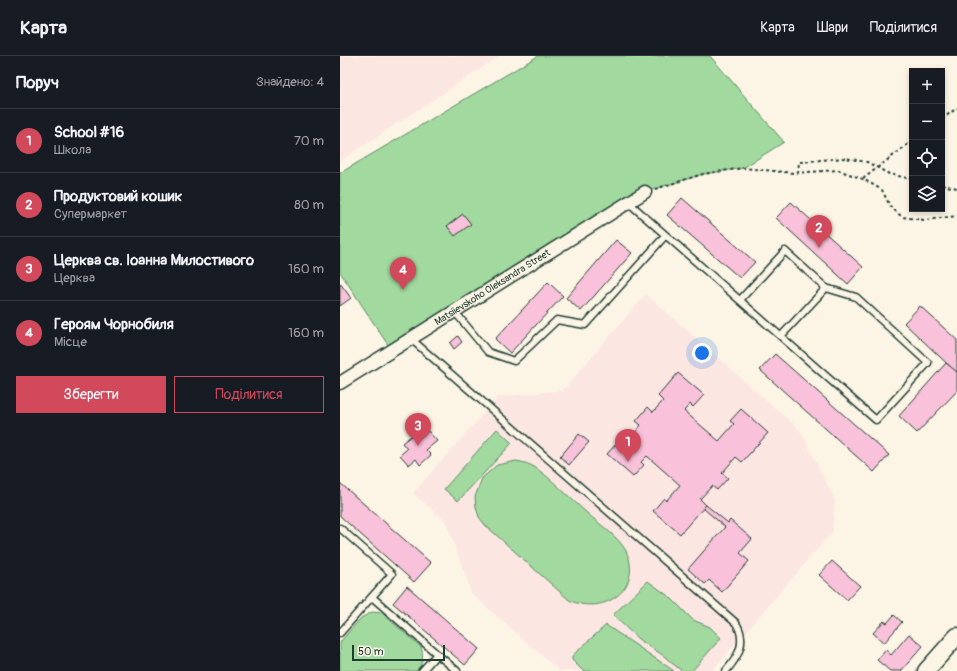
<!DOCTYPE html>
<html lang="uk">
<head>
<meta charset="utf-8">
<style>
  body { margin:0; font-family:Pangolin,sans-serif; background:#20242c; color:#f1f3f6 }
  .controls { position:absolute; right:12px; top:12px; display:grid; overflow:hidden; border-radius:0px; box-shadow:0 2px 6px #0003 }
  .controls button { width:36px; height:36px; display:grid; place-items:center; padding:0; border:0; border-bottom:1px solid #363941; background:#171b24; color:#f1f3f6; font:20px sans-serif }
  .scale { position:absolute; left:12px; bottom:10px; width:93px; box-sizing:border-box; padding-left:4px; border:2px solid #1f3d34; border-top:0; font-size:11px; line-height:14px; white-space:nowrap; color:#1f3d34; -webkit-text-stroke:3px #fcf5e5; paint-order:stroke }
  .you { position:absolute; left:362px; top:297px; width:14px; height:14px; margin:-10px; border:3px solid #fff; border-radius:50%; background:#1a73e8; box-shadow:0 0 0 6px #1a73e833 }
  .badge { display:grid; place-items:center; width:26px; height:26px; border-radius:50%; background:#d1495b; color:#fff; font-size:13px; font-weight:700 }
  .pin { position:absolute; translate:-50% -33px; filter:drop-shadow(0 1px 2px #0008) }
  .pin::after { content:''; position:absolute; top:21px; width:14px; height:12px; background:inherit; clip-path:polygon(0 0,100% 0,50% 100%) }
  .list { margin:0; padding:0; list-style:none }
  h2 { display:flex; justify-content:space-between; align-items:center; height:52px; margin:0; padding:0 16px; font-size:17px }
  h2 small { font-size:13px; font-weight:400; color:#9ea1a6 }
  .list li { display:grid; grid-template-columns:26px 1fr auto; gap:12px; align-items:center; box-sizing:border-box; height:64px; padding:0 16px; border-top:1px solid #363941 }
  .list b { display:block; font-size:15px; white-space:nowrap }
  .list p { margin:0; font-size:13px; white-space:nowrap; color:#9ea1a6 }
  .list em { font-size:13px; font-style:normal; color:#9ea1a6 }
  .actions { display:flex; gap:8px; padding:12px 16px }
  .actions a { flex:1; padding:9px 0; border:1px solid #d1495b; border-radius:0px; text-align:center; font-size:14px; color:#d1495b }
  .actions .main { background:#d1495b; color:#fff }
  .icon { flex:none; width:22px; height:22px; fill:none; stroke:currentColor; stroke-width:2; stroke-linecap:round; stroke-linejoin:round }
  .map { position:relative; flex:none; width:617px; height:615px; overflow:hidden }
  header { display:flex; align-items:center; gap:24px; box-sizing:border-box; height:56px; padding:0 20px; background:#171b24; border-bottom:1px solid #363941 }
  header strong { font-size:19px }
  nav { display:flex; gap:22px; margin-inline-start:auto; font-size:14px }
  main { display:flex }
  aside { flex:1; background:#171b24 }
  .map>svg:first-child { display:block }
  .built { fill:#fbe6e2 }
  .green { fill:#a1d99e; stroke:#608b69 }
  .building { fill:#f9c2da; stroke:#1f3d34 }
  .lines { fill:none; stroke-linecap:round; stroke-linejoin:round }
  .lane-casing { stroke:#1f3d34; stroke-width:9 }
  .street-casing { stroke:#1f3d34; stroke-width:15 }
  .secondary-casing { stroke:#1f3d34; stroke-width:19 }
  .path { stroke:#1f3d34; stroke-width:2; stroke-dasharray:3 3; stroke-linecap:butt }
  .lane { stroke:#fcf5e5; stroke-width:6 }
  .street { stroke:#fcf5e5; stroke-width:12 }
  .secondary { stroke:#fcf5e5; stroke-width:16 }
  .labels { text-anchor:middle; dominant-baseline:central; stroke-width:3.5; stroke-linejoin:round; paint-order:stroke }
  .street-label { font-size:10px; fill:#1f3d34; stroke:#fcf5e5 }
</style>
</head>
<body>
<header>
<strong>Карта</strong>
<nav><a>Карта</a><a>Шари</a><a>Поділитися</a></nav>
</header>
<main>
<aside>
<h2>Поруч<small>Знайдено: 4</small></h2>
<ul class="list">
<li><span class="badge">1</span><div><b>School #16</b><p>Школа</p></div><em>70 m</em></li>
<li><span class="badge">2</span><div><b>Продуктовий кошик</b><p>Супермаркет</p></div><em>80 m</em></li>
<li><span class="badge">3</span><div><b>Церква св. Іоанна Милостивого</b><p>Церква</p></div><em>160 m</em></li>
<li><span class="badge">4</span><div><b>Героям Чорнобиля</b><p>Місце</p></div><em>160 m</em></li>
</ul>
<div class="actions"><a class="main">Зберегти</a><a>Поділитися</a></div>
</aside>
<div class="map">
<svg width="617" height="615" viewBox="0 0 617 615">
  <rect width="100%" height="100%" fill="#fcf5e5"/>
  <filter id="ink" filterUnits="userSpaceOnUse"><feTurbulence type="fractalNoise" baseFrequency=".025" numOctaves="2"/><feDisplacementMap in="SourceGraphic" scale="8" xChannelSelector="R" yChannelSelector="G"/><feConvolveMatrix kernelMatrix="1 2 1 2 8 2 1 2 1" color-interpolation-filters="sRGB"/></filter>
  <g filter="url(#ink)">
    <g class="built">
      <path d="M 0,0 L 160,0 L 0,105 Z"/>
      <path d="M 306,238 L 460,374 L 495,444 L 493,475 L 372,615 L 219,615 L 132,538 L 106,466 L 73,437 L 158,341 L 223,334 Z"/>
    </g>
    <g class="green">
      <path d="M 198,0 L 370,0 L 444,86 L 403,112 L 363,118 L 305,136 L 52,295 L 0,216 L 0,117 Z"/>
      <path d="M 157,373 L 172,387 L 118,445 L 104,433 Z"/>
      <path d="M 176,405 C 183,406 190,408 196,412 C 214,425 230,442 247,457 C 259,468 278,480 286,495 C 304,532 264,561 229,544 L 145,469 L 139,461 L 136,451 L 135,441 L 142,422 L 157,409 Z"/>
      <path d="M 308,525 L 331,542 L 353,564 L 370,571 L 381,582 L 352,615 L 342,615 L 333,608 L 324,600 L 298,583 L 273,559 Z"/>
      <path d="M 32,556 L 42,557 L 81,591 C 84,601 83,607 76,615 L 0,615 L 0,586 L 21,562 Z"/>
      <path d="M 266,569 L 334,615 L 243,615 L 232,604 L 232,600 Z"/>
    </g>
    <g class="building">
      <path d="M 342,142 L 415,206 L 400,222 L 327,159 Z"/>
      <path d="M 451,146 L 523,211 L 508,228 L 436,162 Z"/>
      <path d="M 123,158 L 131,168 L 115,180 L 107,170 Z"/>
      <path d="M 276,184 L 292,197 L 241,255 L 226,242 Z"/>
      <path d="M 208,226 L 223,240 L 170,297 L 155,283 Z"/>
      <path d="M 0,227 L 11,242 L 0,250 Z"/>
      <path d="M 580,250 L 617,284 L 617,317 L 564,267 Z"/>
      <path d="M 118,280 L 122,286 L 114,293 L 110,287 Z"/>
      <path d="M 435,298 L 549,399 L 534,416 L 420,314 Z"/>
      <path d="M 606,307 L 617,316 L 617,335 L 577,377 L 559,360 Z"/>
      <path d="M 338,317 L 364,339 L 353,351 L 350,348 L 344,355 L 379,385 L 394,368 L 390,365 L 401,353 L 428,377 L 402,406 L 396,401 L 382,417 L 388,422 L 377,434 L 372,430 L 360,443 L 366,449 L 340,478 L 313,455 L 324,442 L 326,445 L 340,429 L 307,400 L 301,406 L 304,409 L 293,421 L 267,398 L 288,375 L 293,379 L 301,369 L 296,365 L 308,351 L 313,356 L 323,345 L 318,340 Z"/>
      <path d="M 88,375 L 97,385 L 86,394 L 91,399 L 80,409 L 76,403 L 69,409 L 60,399 L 67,393 L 62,387 L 72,379 L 77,384 Z"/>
      <path d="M 239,378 L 249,386 L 229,409 L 220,401 Z"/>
      <path d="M 0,427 L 91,507 L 74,526 L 0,460 Z"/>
      <path d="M 366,449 L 388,467 L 390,464 L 412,483 L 400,497 L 409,505 L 382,536 L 369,524 L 365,528 L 348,513 L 385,471 L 363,452 Z"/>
      <path d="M 492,505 L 520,530 L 507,544 L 479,519 Z"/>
      <path d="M 67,530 L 139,593 L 125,609 L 53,547 Z"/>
      <path d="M 554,559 L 562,566 L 544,587 L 533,577 L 544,565 L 547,567 Z"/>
      <path d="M 569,578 L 583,590 L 561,615 L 550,615 L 537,604 L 546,594 L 551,599 Z"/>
    </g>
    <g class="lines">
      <g class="lane-casing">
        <g id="lane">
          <path d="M 288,146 L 536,364 L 588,307 L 516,241 L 486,232 L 442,279"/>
          <path d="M 400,244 L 445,195 L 486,232"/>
          <path d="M 115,256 L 148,296 L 174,305 L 217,264 L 245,269 L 325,180"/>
          <path d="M 71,283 L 396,567 C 407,585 399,600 386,615"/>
          <path d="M 0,472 L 52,518 L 0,577"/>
          <path d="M 32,541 L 97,598"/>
          <path d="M 82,615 L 97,598 L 117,615"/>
        </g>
      </g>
      <g class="street-casing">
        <g id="street">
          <path id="s1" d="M 0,327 L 305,136"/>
        </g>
      </g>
      <g class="secondary-casing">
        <path id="secondary" d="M 586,615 L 617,580"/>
      </g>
      <g class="path">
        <path d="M 602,63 L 617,52"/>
        <path d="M 458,117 L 459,106 L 505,102 L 527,106 L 549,118 L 572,123"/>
        <path d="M 523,123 L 572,85"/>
        <path d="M 602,129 L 617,132"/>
        <path d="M 315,133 L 363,118 L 403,112 L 454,117 L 498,114 L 523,123 L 542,134 L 550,150 L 562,161 L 584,164 L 617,160"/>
      </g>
      <use href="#lane" class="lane"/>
      <use href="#street" class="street"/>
      <use href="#secondary" class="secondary"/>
    </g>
  </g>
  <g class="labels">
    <g class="street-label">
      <text stroke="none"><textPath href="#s1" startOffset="180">Matsiievskoho Oleksandra Street</textPath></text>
    </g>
  </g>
</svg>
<div class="controls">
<button>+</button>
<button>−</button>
<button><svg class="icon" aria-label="locate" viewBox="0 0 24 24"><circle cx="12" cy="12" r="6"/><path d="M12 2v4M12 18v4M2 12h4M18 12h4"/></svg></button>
<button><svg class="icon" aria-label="layers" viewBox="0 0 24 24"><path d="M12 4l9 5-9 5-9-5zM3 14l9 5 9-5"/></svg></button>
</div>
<div class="scale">50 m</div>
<div class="you"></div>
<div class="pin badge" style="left:288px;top:406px">1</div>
<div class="pin badge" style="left:479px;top:192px">2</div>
<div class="pin badge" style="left:78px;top:390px">3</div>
<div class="pin badge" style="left:63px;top:234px">4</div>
</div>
</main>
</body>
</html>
